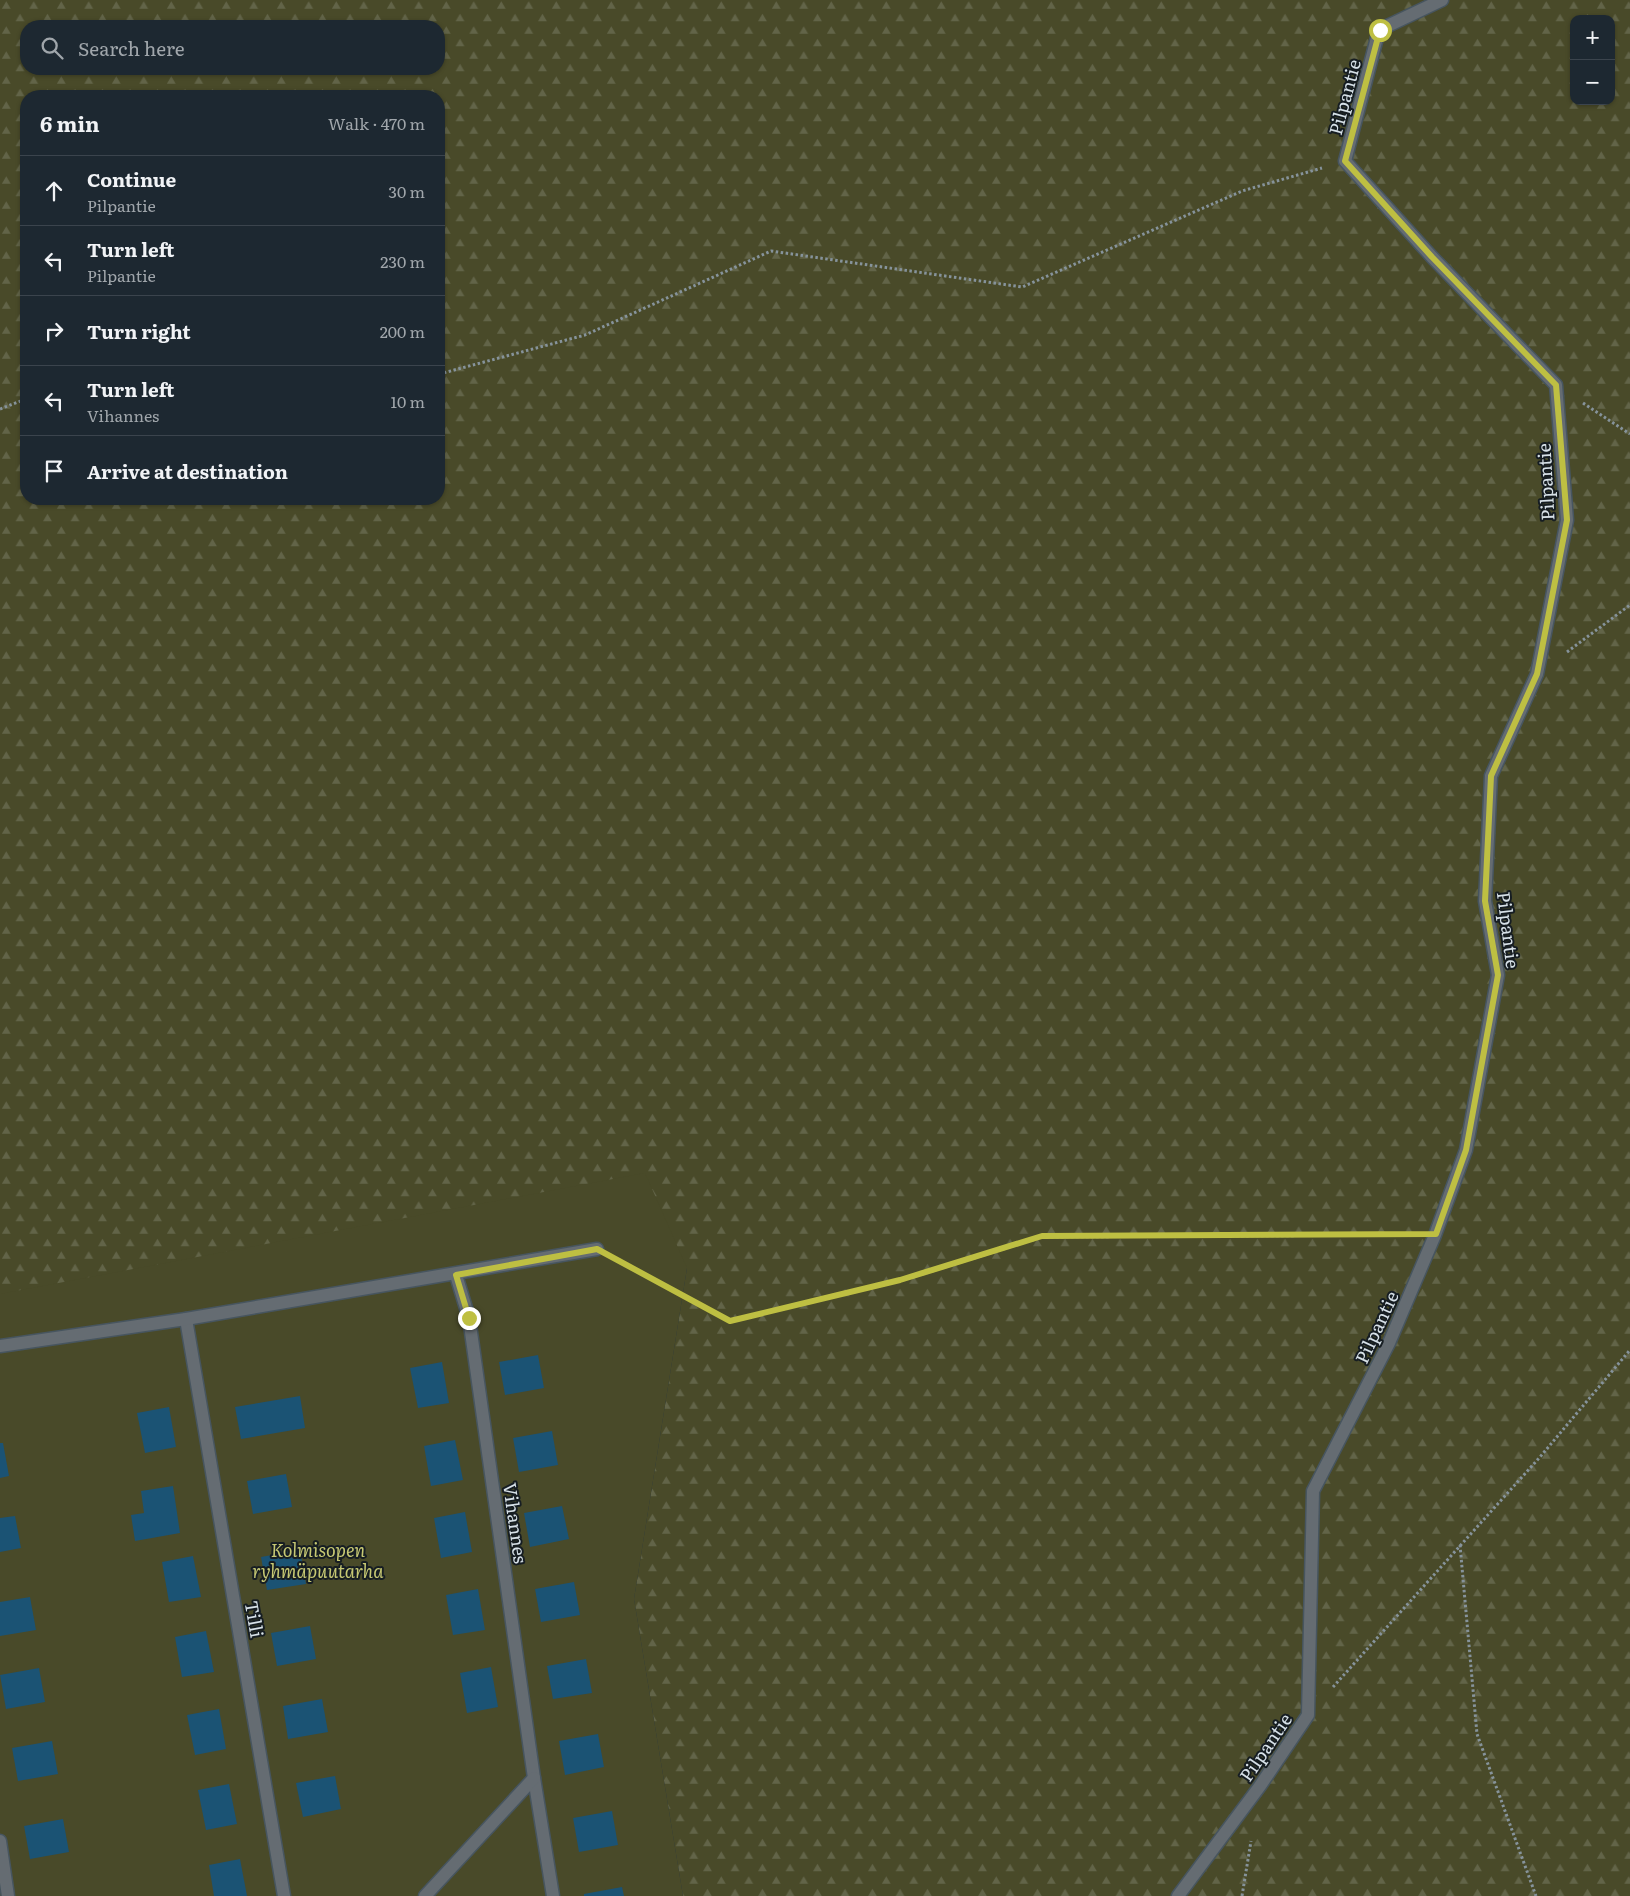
<!DOCTYPE html>
<html lang="en">
<head>
<meta charset="utf-8">
<style>
  body { margin:0; font-family:Literata,serif; background:#253039; color:#f1f3f6 }
  .controls { position:absolute; right:15px; top:15px; display:grid; overflow:hidden; border-radius:10px; box-shadow:0 1px 4px #0004 }
  .controls button { width:45px; height:45px; display:grid; place-items:center; padding:0; border:0; border-bottom:1px solid #3b444d; background:#1d2831; color:#f1f3f6; font:25px sans-serif }
  .stop { position:absolute; width:15px; height:15px; margin:-11px; border:4px solid #bebf42; border-radius:50%; background:#fff }
  .stop.end { background:#bebf42; border-color:#fff; box-shadow:0 1px 5px #0008 }
  .list { margin:0; padding:0; list-style:none }
  h2 { display:flex; justify-content:space-between; align-items:center; height:65px; margin:0; padding:0 20px; font-size:21px }
  h2 small { font-size:16px; font-weight:400; color:#a0a6ab }
  .list li { display:grid; grid-template-columns:32px 1fr auto; gap:15px; align-items:center; box-sizing:border-box; height:70px; padding:0 20px; border-top:1px solid #3b444d }
  .list b { display:block; font-size:19px; white-space:nowrap }
  .list p { margin:0; font-size:16px; white-space:nowrap; color:#a0a6ab }
  .list em { font-size:16px; font-style:normal; color:#a0a6ab }
  .icon { flex:none; width:28px; height:28px; fill:none; stroke:currentColor; stroke-width:2; stroke-linecap:round; stroke-linejoin:round }
  .map { position:relative; flex:none; width:1630px; height:1896px; overflow:hidden }
  .search { position:absolute; background:#1d2831; box-shadow:0 1px 4px #0004; left:20px; top:20px; width:425px; height:55px; display:flex; align-items:center; gap:12px; box-sizing:border-box; padding:0 18px; border-radius:20px; color:#a0a6ab; font-size:19px }
  .panel { position:absolute; background:#1d2831; box-shadow:0 1px 4px #0004; left:20px; top:90px; width:425px; height:415px; border-radius:20px }
  .map>svg:first-child { display:block }
  .forest { fill:url(#forest-firs); fill-rule:evenodd }
  .green { fill:#494a29 }
  .building { fill:#1b5374 }
  .lines { fill:none; stroke-linecap:round; stroke-linejoin:round }
  .lane-casing { stroke:#47555f; stroke-width:15 }
  .street-casing { stroke:#47555f; stroke-width:15 }
  .path { stroke:#86939b; stroke-width:3; stroke-dasharray:2.5 2.5; stroke-linecap:butt }
  .lane { stroke:#656c72; stroke-width:12 }
  .street { stroke:#656c72; stroke-width:12 }
  .route { stroke:#bebf42; stroke-width:6 }
  .labels { text-anchor:middle; dominant-baseline:central; stroke-width:4; stroke-linejoin:round; paint-order:stroke }
  .street-label { font-size:18px; fill:#d7e1e8; stroke:#161d22 }
  .park-label { font-size:18px; font-style:italic; fill:#c6c873; stroke:#161d22 }
</style>
</head>
<body>
<div class="map">
<svg width="1630" height="1896" viewBox="0 0 1630 1896">
  <defs>
    <pattern id="forest-firs" width="22" height="20" patternUnits="userSpaceOnUse" patternTransform="scale(1.25)"><rect width="22" height="20" fill="#494a29"/><path d="M5 1l3.5 6h-7zM16 11l3.5 6h-7z" fill="#626448"/></pattern>
  </defs>
  <rect width="100%" height="100%" fill="#273641"/>
  <path class="forest" d="M 0,0 L 1630,0 L 1630,1896 L 683,1896 L 634,1599 L 687,1268 L 0,1308 ZM 1574,19 L 1611,19 L 1611,101 L 1574,101 ZM 26,26 L 439,26 L 439,69 L 26,69 ZM 26,96 L 439,96 L 439,499 L 26,499 Z"/>
  <path class="green" d="M 645,1173 L 687,1268 L 634,1599 L 683,1896 L 0,1896 L 0,1294 Z"/>
  <g class="building">
    <path d="M 538,1355 L 544,1388 L 505,1395 L 499,1362 Z"/>
    <path d="M 442,1362 L 449,1403 L 418,1408 L 410,1368 Z"/>
    <path d="M 300,1396 L 305,1428 L 241,1439 L 235,1407 Z"/>
    <path d="M 169,1407 L 176,1447 L 145,1453 L 137,1413 Z"/>
    <path d="M 552,1431 L 558,1465 L 519,1472 L 513,1438 Z"/>
    <path d="M 455,1440 L 463,1480 L 431,1486 L 424,1446 Z"/>
    <path d="M 0,1443 L 3,1443 L 9,1476 L 0,1478 Z"/>
    <path d="M 286,1474 L 292,1507 L 253,1514 L 247,1481 Z"/>
    <path d="M 173,1486 L 180,1533 L 135,1541 L 131,1515 L 144,1513 L 141,1491 Z"/>
    <path d="M 562,1506 L 569,1539 L 530,1547 L 524,1513 Z"/>
    <path d="M 465,1512 L 472,1552 L 441,1558 L 434,1518 Z"/>
    <path d="M 15,1516 L 21,1548 L 0,1552 L 0,1518 Z"/>
    <path d="M 300,1550 L 306,1584 L 267,1590 L 261,1557 Z"/>
    <path d="M 193,1556 L 201,1597 L 169,1602 L 162,1562 Z"/>
    <path d="M 574,1582 L 580,1615 L 541,1622 L 535,1589 Z"/>
    <path d="M 478,1589 L 485,1630 L 453,1635 L 446,1595 Z"/>
    <path d="M 30,1597 L 36,1630 L 0,1636 L 0,1602 Z"/>
    <path d="M 310,1626 L 316,1659 L 277,1666 L 271,1633 Z"/>
    <path d="M 206,1631 L 214,1672 L 182,1677 L 175,1637 Z"/>
    <path d="M 586,1659 L 592,1693 L 553,1699 L 547,1666 Z"/>
    <path d="M 491,1667 L 498,1707 L 467,1713 L 460,1673 Z"/>
    <path d="M 39,1668 L 45,1702 L 6,1709 L 0,1675 Z"/>
    <path d="M 322,1699 L 328,1732 L 288,1739 L 283,1706 Z"/>
    <path d="M 219,1709 L 226,1749 L 195,1755 L 187,1715 Z"/>
    <path d="M 598,1734 L 604,1767 L 565,1775 L 559,1741 Z"/>
    <path d="M 52,1741 L 58,1774 L 18,1781 L 12,1748 Z"/>
    <path d="M 335,1776 L 341,1809 L 303,1817 L 296,1783 Z"/>
    <path d="M 229,1784 L 237,1824 L 206,1830 L 198,1790 Z"/>
    <path d="M 612,1811 L 618,1845 L 579,1852 L 573,1818 Z"/>
    <path d="M 63,1819 L 69,1852 L 30,1859 L 24,1826 Z"/>
    <path d="M 240,1859 L 247,1896 L 214,1896 L 209,1865 Z"/>
    <path d="M 622,1887 L 624,1896 L 584,1896 L 584,1894 Z"/>
  </g>
  <g class="lines">
    <g class="lane-casing">
      <g id="lane">
        <path d="M 456,1275 L 469,1318 L 534,1778 L 553,1896"/>
        <path d="M 186,1319 L 284,1896"/>
        <path d="M 0,1346 L 186,1319 L 597,1249"/>
        <path d="M 0,1841 L 8,1896"/>
        <path d="M 425,1896 L 534,1778"/>
      </g>
    </g>
    <g class="street-casing">
      <path id="street" d="M 1178,1896 L 1260,1786 L 1308,1715 L 1313,1491 L 1389,1343 L 1435,1235 L 1466,1150 L 1498,975 L 1485,901 L 1491,776 L 1537,674 L 1567,520 L 1556,385 L 1432,257 L 1345,161 L 1379,30 L 1442,0"/>
    </g>
    <g class="path">
      <path d="M 439,372 L 443,373 L 585,335 L 771,251 L 1022,287 L 1242,191 L 1322,168"/>
      <path d="M 1583,403 L 1630,434"/>
      <path d="M 0,409 L 26,399"/>
      <path d="M 1567,652 L 1630,605"/>
      <path d="M 618,1260 L 730,1321 L 900,1281 L 1042,1237 L 1410,1235"/>
      <path d="M 1460,1545 L 1477,1734 L 1536,1896"/>
      <path d="M 1333,1687 L 1540,1457 L 1630,1350"/>
      <path d="M 1242,1896 L 1251,1841"/>
    </g>
    <use href="#lane" class="lane"/>
    <use href="#street" class="street"/>
  </g>
  <g class="lines">
    <path class="route" d="M 469,1318 L 456,1275 L 597,1249 L 730,1321 L 900,1280 L 1042,1236 L 1436,1234 L 1466,1150 L 1498,975 L 1485,901 L 1491,776 L 1537,674 L 1567,520 L 1556,385 L 1432,257 L 1345,161 L 1380,30"/>
  </g>
  <g class="labels">
    <g class="street-label">
      <text transform="translate(1344 97) rotate(-75)">Pilpantie</text>
      <text transform="translate(1545 482) rotate(-93)">Pilpantie</text>
      <text transform="translate(1509 930) rotate(83)">Pilpantie</text>
      <text transform="translate(1376 1327) rotate(-65)">Pilpantie</text>
      <text transform="translate(516 1523) rotate(82)">Vihannes</text>
      <text transform="translate(255 1619) rotate(80)">Tilli</text>
      <text transform="translate(1265 1747) rotate(-56)">Pilpantie</text>
    </g>
    <g class="park-label">
      <text x="318" y="1549">Kolmisopen<tspan x="318" dy="21">ryhmäpuutarha</tspan></text>
    </g>
  </g>
</svg>
<div class="controls">
<button>+</button>
<button>−</button>
</div>
<div class="stop" style="left:1380px;top:30px"></div>
<div class="stop end" style="left:469px;top:1318px"></div>
<div class="search"><svg class="icon" aria-label="search" viewBox="0 0 24 24"><circle cx="10" cy="10" r="6"/><path d="M15 15l6 6"/></svg>Search here</div>
<section class="panel">
<h2>6 min<small>Walk · 470 m</small></h2>
<ul class="list">
<li><svg class="icon" aria-label="ahead" viewBox="0 0 24 24"><path d="M12 20V5M6 11l6-6 6 6"/></svg><div><b>Continue</b><p>Pilpantie</p></div><em>30 m</em></li>
<li><svg class="icon" aria-label="left" viewBox="0 0 24 24"><path d="M17 20v-9H6M10 6l-5 5 5 5"/></svg><div><b>Turn left</b><p>Pilpantie</p></div><em>230 m</em></li>
<li><svg class="icon" aria-label="right" viewBox="0 0 24 24"><path d="M7 20v-9h11M14 6l5 5-5 5"/></svg><div><b>Turn right</b></div><em>200 m</em></li>
<li><svg class="icon" aria-label="left" viewBox="0 0 24 24"><path d="M17 20v-9H6M10 6l-5 5 5 5"/></svg><div><b>Turn left</b><p>Vihannes</p></div><em>10 m</em></li>
<li><svg class="icon" aria-label="arrive" viewBox="0 0 24 24"><path d="M6 21V4h12l-3 4 3 4H6"/></svg><div><b>Arrive at destination</b></div></li>
</ul>
</section>
</div>
</body>
</html>
